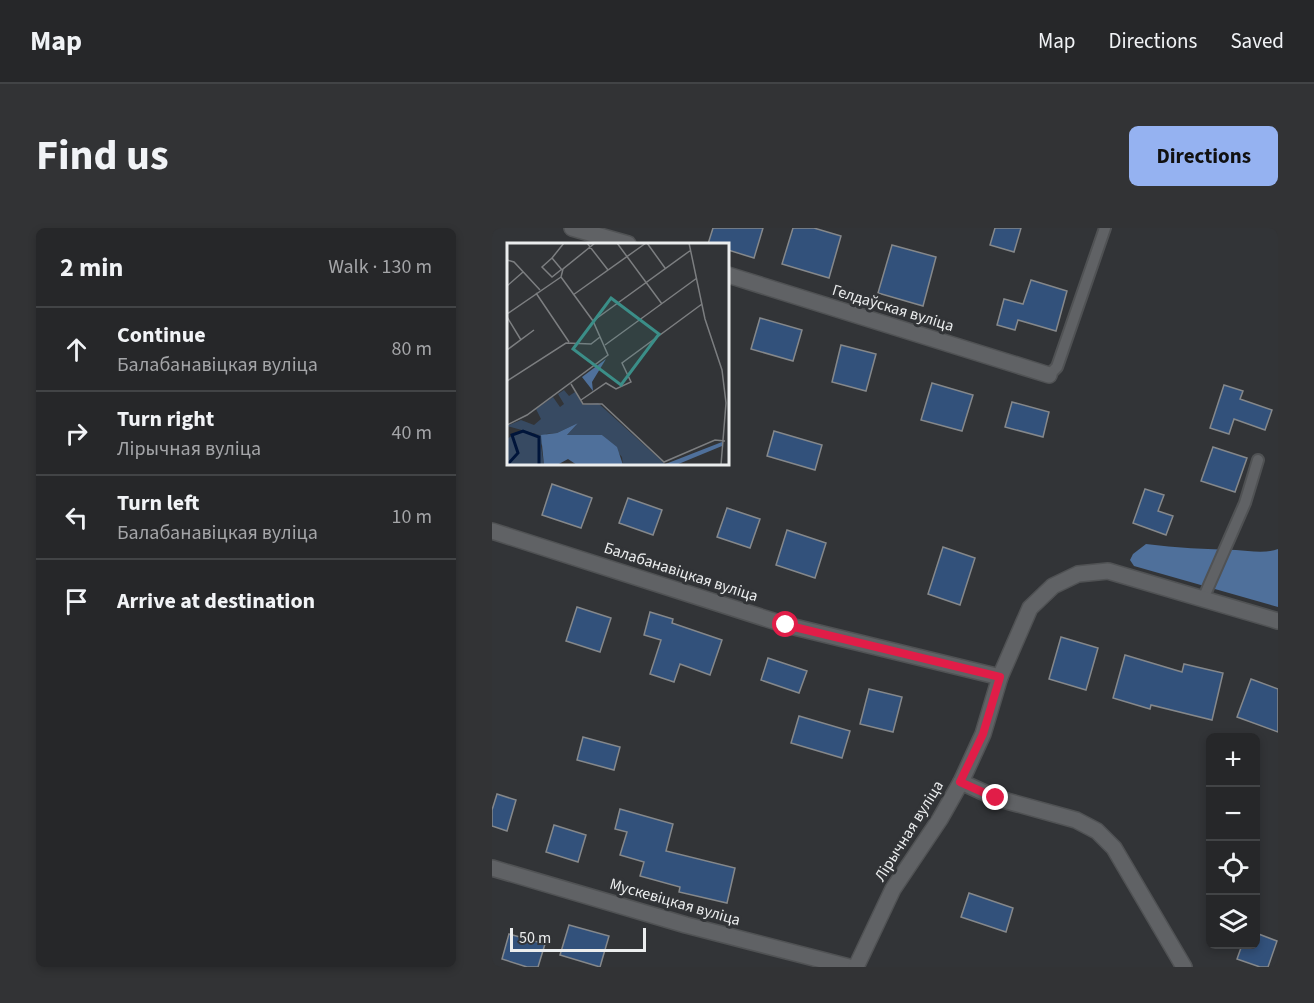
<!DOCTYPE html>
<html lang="en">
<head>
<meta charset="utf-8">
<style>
  body { margin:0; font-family:"Source Sans 3",sans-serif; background:#323335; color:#f1f3f6 }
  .controls { position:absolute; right:18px; bottom:18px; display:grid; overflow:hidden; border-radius:9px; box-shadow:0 3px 9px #0003 }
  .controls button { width:54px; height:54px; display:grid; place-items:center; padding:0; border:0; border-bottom:2px solid #424446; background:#262729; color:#f1f3f6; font:30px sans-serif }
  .scale { position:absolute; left:18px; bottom:15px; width:136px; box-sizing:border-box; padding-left:6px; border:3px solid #ebedee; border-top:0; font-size:16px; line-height:21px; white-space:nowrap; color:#ebedee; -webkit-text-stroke:4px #323437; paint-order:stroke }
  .stop { position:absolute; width:18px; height:18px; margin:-14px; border:4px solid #e11d48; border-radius:50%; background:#fff }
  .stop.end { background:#e11d48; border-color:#fff; box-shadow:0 2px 6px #0008 }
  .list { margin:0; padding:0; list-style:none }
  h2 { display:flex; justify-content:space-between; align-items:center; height:78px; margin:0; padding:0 24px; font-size:26px }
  h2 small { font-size:20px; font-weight:400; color:#a4a5a8 }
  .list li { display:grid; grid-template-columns:39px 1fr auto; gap:18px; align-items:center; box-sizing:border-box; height:84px; padding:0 24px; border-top:2px solid #424446 }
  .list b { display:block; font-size:22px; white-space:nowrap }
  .list p { margin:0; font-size:20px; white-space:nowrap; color:#a4a5a8 }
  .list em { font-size:20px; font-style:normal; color:#a4a5a8 }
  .icon { flex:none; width:33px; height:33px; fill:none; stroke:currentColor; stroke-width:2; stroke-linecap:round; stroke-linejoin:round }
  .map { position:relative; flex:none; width:786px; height:739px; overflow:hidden; border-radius:9px }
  header { display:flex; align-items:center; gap:36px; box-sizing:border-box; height:84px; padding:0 30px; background:#262729; border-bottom:2px solid #424446 }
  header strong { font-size:28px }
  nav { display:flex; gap:33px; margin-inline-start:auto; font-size:21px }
  .intro { display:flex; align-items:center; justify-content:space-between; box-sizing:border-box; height:144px; padding:0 36px }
  h1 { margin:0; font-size:42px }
  .button { padding:15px 27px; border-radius:9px; background:#95b2f1; color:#111; font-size:21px; font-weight:700 }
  main { display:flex; gap:36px; padding:0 36px }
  aside { flex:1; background:#262729; border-radius:9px; box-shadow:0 3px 9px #0003 }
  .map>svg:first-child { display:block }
  .forest { fill:#4f709b }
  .building { fill:#32517b; stroke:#85888b; stroke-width:1.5 }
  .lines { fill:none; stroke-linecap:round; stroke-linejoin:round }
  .lane-casing { stroke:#505254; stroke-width:14 }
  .street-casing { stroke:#505254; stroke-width:18 }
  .lane { stroke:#606265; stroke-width:10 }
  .street { stroke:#606265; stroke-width:15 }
  .route { stroke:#e11d48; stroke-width:8 }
  .labels { text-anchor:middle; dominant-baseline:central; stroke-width:6; stroke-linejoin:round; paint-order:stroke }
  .street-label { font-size:16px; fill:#ebedee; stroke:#323437 }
  .inset-river { fill:none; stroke:#00153a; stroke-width:3 }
  .inset-road { fill:none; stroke:#7c7e80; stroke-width:1.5 }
  .view { fill:#3b8e88; fill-opacity:0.15; stroke:#3b8e88; stroke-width:3 }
  .inset-edge { fill:none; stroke:#ebedee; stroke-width:3 }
</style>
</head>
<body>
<header>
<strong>Map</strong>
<nav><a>Map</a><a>Directions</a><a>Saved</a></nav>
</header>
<div class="intro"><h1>Find us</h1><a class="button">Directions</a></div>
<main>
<aside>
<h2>2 min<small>Walk · 130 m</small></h2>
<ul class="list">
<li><svg class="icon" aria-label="ahead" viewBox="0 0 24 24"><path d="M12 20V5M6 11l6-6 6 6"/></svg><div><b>Continue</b><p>Балабанавіцкая вуліца</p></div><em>80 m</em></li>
<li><svg class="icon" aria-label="right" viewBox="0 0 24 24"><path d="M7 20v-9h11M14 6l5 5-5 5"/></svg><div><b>Turn right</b><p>Лірычная вуліца</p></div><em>40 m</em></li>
<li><svg class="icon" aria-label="left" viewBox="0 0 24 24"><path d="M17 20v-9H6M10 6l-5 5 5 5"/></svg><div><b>Turn left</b><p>Балабанавіцкая вуліца</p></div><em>10 m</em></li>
<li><svg class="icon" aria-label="arrive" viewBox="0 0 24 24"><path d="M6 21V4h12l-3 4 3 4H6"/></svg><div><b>Arrive at destination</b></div></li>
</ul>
</aside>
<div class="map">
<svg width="786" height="739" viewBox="0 0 786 739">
  <rect width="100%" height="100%" fill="#323437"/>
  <path class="forest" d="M 654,316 C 684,320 714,321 744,322 C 757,323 773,326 786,321 L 786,379 L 642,338 L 638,332 L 641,326 Z"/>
  <g class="building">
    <path d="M 221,0 L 271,0 L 262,30 L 236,22 L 236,16 L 216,16 Z"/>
    <path d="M 301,0 L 322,0 L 349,8 L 337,50 L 290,36 Z"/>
    <path d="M 503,0 L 529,0 L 522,24 L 498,17 Z"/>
    <path d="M 400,17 L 444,29 L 431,78 L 386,65 Z"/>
    <path d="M 539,52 L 575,63 L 564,103 L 526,92 L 523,102 L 505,97 L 512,71 L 531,76 Z"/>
    <path d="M 268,90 L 310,102 L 301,133 L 259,121 Z"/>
    <path d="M 349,117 L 384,126 L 374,163 L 340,154 Z"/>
    <path d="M 440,155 L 481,167 L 470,203 L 429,192 Z"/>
    <path d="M 732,157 L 751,163 L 748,171 L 780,182 L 773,202 L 742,191 L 737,206 L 718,200 Z"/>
    <path d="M 520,174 L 557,184 L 551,209 L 513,199 Z"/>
    <path d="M 282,203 L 330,217 L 323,242 L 275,228 Z"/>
    <path d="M 721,219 L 755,230 L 743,264 L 709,253 Z"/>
    <path d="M 60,256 L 100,270 L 89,300 L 50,287 Z"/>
    <path d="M 653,261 L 672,267 L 666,283 L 681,288 L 674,307 L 641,295 Z"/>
    <path d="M 136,270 L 170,282 L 161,307 L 127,295 Z"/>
    <path d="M 235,280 L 268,291 L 258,320 L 225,309 Z"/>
    <path d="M 295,302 L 334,315 L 323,350 L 284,337 Z"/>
    <path d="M 451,319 L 483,330 L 468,377 L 436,366 Z"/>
    <path d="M 85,379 L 119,390 L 108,424 L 74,413 Z"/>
    <path d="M 158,384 L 181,391 L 180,395 L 230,412 L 218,447 L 188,436 L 182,454 L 158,446 L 169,412 L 152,407 Z"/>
    <path d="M 569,409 L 606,420 L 594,462 L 557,451 Z"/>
    <path d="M 633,427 L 690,444 L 692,436 L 731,445 L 720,492 L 659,477 L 658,481 L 621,470 Z"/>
    <path d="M 276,430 L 315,443 L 307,465 L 269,452 Z"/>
    <path d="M 759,451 L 786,461 L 786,504 L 745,489 Z"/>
    <path d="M 377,461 L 410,469 L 401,504 L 368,496 Z"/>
    <path d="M 307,488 L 358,503 L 350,530 L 299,515 Z"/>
    <path d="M 91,509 L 128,519 L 122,542 L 85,532 Z"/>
    <path d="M 5,566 L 24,572 L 15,603 L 0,598 L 0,582 Z"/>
    <path d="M 128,581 L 181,596 L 174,623 L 243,640 L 235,675 L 187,664 L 188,659 L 148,648 L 152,634 L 128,627 L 135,604 L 123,601 Z"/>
    <path d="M 62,597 L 94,607 L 86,634 L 54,624 Z"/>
    <path d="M 477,665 L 521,680 L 514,704 L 469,689 Z"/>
    <path d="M 77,697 L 117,708 L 108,739 L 68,727 Z"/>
    <path d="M 764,705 L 785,713 L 776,739 L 768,739 L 745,731 L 750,717 L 764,717 Z"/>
    <path d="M 17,706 L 53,716 L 46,739 L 35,739 L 10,731 Z"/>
  </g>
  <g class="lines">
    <g class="lane-casing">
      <g id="lane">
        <path d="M 557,147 L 565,139 L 613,0"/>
        <path d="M 711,371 L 753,275 L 766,232"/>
      </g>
    </g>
    <g class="street-casing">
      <g id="street">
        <path d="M 80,0 L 136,16"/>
        <path d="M 236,47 L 557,147"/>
        <path d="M 0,303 L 294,397 L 508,449"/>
        <path d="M 469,554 L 504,570 L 584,592 L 605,603 L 622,620 L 692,739"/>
        <path d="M 0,640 L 194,697 L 357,739"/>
        <path d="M 364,739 L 401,661 L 448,591 L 469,554 L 491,506 L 508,449 L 538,380 L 561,358 L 586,346 L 616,343 L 786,393"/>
      </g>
    </g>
    <use href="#lane" class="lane"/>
    <use href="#street" class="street"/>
  </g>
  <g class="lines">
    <path class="route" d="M 294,397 L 508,449 L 491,506 L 468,554 L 504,570"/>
  </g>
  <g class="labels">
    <g class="street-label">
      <text transform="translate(401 80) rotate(17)">Гелдаўская вуліца</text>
      <text transform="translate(189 344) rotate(18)">Балабанавіцкая вуліца</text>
      <text transform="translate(417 603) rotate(-58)">Лірычная вуліца</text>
      <text transform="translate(183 674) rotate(16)">Мускевіцкая вуліца</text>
    </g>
  </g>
  <g transform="translate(15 15)">
    <rect width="222" height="222" fill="#323437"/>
    <path d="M 57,147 L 62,153 L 68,149 L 76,162 L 91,160 L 158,221 L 116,222 L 115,214 L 95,192 L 60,192 L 71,180 L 50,190 L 39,191 L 34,203 L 37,222 L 0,222 L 0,196 L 11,189 L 33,192 L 0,183 L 14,177 L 27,182 L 34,176 L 29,166 L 46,154 L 53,164 L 57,161 L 51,151 Z" fill="#374a62"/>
    <path d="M 99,116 L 85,139 L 86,148 L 75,134 ZM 71,180 L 60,192 L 95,192 L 110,204 L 116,222 L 70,222 L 61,216 L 50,222 L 37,222 L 34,192 L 50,190 ZM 215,199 L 215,203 L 169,222 L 156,222 Z" fill="#4f709b"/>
    <path class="inset-river" d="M 0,222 L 11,210 L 5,192 L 16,188 L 32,194 L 32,222"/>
    <path class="inset-road" d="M 80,0 L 101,27M 110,0 L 155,61M 140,0 L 158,25M 182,0 L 198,76 L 215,127 L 219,160 L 214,222M 45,15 L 35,24 L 45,34 L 55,26M 0,17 L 7,19 L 33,47M 55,27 L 45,15 L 57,0M 54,34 L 56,26 L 88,0M 0,43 L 16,29M 29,50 L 62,99M 66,52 L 139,0M 0,71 L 54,34M 0,74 L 14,97M 86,78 L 184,7M 98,102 L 190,35M 0,107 L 27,87M 0,138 L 59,100 L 84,101 L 93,94M 64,141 L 76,161 L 95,161 L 157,219 L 208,197 L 218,198M 74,157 L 99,140 L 109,146 L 124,139 L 115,120 L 195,61M 0,182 L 20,172 L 101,112 L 86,78 L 54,34"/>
    <path class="view" d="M 104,55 L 152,91 L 114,142 L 66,106 Z"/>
    <rect width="222" height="222" class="inset-edge"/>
  </g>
</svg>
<div class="controls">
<button>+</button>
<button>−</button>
<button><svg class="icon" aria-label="locate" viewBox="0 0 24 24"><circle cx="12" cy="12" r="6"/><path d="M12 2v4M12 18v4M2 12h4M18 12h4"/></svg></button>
<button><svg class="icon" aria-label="layers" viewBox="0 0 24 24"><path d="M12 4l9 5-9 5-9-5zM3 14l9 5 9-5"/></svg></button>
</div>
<div class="scale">50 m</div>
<div class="stop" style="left:294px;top:397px"></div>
<div class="stop end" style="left:504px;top:570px"></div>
</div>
</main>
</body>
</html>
